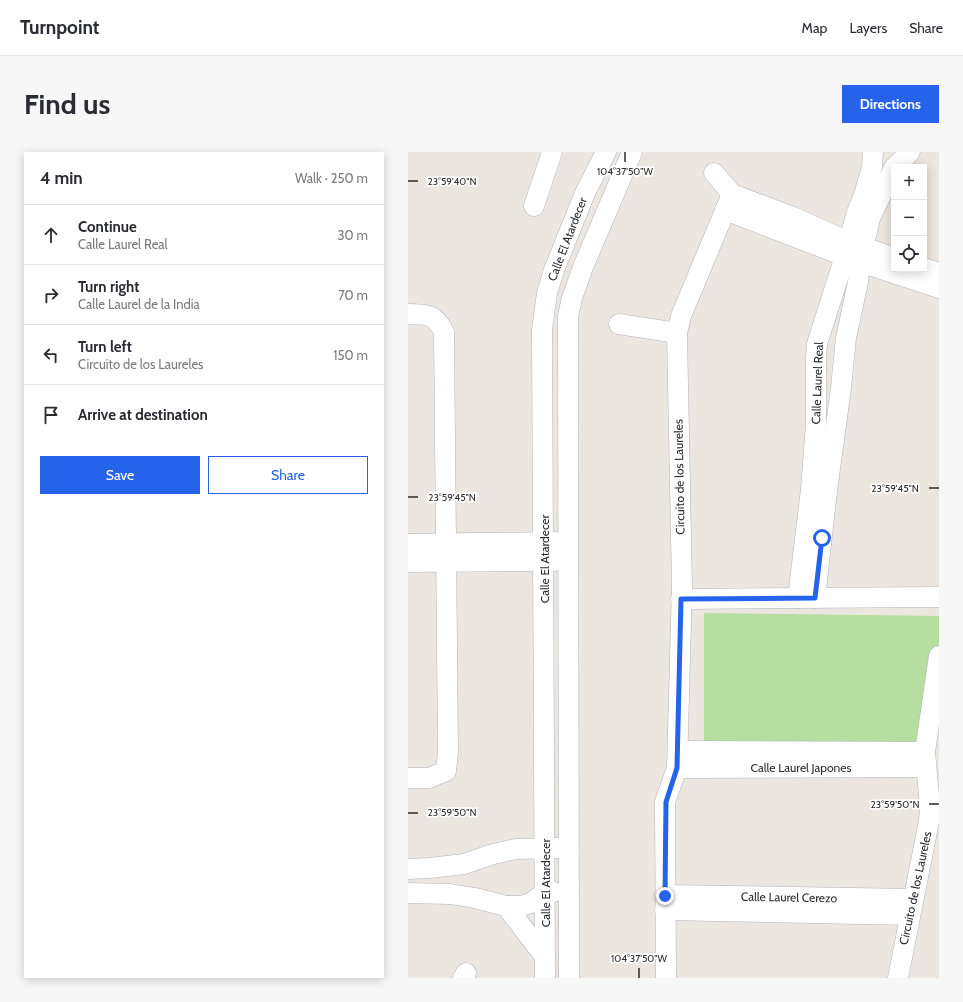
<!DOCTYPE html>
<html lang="en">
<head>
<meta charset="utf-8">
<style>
  body { margin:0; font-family:Cabin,sans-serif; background:#f7f7f7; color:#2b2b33 }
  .controls { position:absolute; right:12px; top:12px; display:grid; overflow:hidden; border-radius:0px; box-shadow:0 2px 10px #0003 }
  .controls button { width:36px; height:36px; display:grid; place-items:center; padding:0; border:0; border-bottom:1px solid #e1e1e2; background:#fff; color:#2b2b33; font:20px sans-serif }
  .stop { position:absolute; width:12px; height:12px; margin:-9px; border:3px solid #2563eb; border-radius:50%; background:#fff }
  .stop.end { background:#2563eb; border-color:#fff; box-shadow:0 1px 4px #0008 }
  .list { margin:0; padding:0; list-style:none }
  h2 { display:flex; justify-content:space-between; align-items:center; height:52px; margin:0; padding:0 16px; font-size:17px }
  h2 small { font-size:13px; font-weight:400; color:#7c7c81 }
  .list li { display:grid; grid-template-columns:26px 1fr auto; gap:12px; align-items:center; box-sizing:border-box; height:60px; padding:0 16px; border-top:1px solid #e1e1e2 }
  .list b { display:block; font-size:15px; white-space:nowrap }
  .list p { margin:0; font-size:13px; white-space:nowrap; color:#7c7c81 }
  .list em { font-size:13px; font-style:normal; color:#7c7c81 }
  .actions { display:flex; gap:8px; padding:12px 16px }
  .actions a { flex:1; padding:9px 0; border:1px solid #2563eb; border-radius:0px; text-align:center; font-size:14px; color:#2563eb }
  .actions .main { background:#2563eb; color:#fff }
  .icon { flex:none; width:22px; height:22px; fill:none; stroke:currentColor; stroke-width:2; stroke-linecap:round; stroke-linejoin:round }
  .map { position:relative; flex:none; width:531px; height:826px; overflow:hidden; border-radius:0px }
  header { display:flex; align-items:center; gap:24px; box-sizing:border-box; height:56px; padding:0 20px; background:#fff; border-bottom:1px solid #e1e1e2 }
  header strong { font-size:19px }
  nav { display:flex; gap:22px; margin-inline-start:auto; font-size:14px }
  .intro { display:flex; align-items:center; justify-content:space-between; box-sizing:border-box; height:96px; padding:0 24px }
  h1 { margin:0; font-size:28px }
  .button { padding:10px 18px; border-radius:0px; background:#2563eb; color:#fff; font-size:14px; font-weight:700 }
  main { display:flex; gap:24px; padding:0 24px }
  aside { flex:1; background:#fff; border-radius:0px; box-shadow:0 2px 10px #0003 }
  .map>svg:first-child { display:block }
  .green { fill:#b7dea1 }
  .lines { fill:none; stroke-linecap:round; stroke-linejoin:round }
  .minor-casing { stroke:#b0b2bb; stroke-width:21 }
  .minor { stroke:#fff; stroke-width:20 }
  .route { stroke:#2563eb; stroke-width:5 }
  .ticks { fill:none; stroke:#2c2c2c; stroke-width:1.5 }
  .labels { text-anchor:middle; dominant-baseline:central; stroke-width:3.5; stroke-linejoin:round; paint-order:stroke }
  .street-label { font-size:12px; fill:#2c2c2c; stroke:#fff }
  .ticks-label { font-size:10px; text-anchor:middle; fill:#2c2c2c; stroke:#fff; stroke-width:3.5; stroke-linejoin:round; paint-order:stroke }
</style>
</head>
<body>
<header>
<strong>Turnpoint</strong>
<nav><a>Map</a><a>Layers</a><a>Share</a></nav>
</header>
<div class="intro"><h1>Find us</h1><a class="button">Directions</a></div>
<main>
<aside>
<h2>4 min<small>Walk · 250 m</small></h2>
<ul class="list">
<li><svg class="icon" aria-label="ahead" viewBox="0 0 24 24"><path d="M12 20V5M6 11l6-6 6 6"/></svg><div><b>Continue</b><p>Calle Laurel Real</p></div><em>30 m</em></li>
<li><svg class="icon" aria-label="right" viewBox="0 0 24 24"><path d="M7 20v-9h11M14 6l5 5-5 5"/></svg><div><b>Turn right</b><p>Calle Laurel de la India</p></div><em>70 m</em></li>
<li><svg class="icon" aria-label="left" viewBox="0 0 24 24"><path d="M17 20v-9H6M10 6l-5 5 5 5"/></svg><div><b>Turn left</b><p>Circuito de los Laureles</p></div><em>150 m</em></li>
<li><svg class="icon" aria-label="arrive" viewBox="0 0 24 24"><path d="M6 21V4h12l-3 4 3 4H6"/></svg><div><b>Arrive at destination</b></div></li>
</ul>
<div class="actions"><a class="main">Save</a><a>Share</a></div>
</aside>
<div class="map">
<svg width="531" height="826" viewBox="0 0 531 826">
  <rect width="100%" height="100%" fill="#ece6e0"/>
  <path class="green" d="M 296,461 L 531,464 L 531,518 L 520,595 L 296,592 Z"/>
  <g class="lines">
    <g class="minor-casing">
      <g id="minor">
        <path d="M 487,15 L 502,0"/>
        <path d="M 306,21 L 324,42"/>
        <path d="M 324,42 L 385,65 L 441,90 L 486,106"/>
        <path d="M 126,54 L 144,0"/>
        <path d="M 317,58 L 452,110 L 531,136"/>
        <path d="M 516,116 L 531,121"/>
        <path d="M 0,162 C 19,162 27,162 36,180 L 40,600 L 38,619 L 21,626 L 0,626"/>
        <path d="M 211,172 L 269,181"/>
        <path d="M 0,392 L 148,390"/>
        <path d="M 0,410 L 148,409"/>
        <path d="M 390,446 L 403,337 L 408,272 L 408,206 L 409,192 L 437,104 L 449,60 L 456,43 L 464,15 L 465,0"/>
        <path d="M 407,446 L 419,339 L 433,236 L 438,186 L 450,130 L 452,110 L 462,66 L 486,16"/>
        <path d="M 273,447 L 531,445"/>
        <path d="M 270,599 L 517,600"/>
        <path d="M 269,616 L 518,615"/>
        <path d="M 0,717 L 22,716 L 56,712 L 85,702 L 108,697 L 149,696"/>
        <path d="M 0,741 L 42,742 L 67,746 L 98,754 L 113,754 L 123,751 L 137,740 L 146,740"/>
        <path d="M 257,743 L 504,747"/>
        <path d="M 98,754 L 137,805"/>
        <path d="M 257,758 L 501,763"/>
        <path d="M 55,826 L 58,821"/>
        <path d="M 137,826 L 134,178 L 139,141 L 146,118 L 177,41 L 198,0"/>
        <path d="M 161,826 L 160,164 L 164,146 L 175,115 L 224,0"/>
        <path d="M 258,826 L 257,650 L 269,616 L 274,434 L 269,181 L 273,164 L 324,42"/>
        <path d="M 490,826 L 521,669 L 522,654 L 517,600 L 531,504"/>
      </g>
    </g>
    <use href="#minor" class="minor"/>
  </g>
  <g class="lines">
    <path class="route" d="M 257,744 L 258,650 L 269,616 L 273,447 L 407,446 L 414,386"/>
  </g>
  <path class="ticks" d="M 217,0 L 217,10M 0,29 L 10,29M 521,336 L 531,336M 0,345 L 10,345M 521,652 L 531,652M 0,661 L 10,661M 231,816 L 231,826"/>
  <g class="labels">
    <g class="street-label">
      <text transform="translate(159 87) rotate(-69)">Calle El Atardecer</text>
      <text transform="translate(409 231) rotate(-88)">Calle Laurel Real</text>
      <text transform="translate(271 325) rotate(-91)">Circuito de los Laureles</text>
      <text transform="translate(136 407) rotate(-90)">Calle El Atardecer</text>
      <text x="393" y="615">Calle Laurel Japones</text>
      <text transform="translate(137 731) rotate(-90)">Calle El Atardecer</text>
      <text transform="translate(507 736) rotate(-78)">Circuito de los Laureles</text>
      <text transform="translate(381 745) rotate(1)">Calle Laurel Cerezo</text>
    </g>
  </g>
  <g class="ticks-label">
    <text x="217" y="23">104°37'50"W</text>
    <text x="44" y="33">23°59'40"N</text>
    <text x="487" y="340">23°59'45"N</text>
    <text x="44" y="349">23°59'45"N</text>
    <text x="487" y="656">23°59'50"N</text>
    <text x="44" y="664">23°59'50"N</text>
    <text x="231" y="810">104°37'50"W</text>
  </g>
</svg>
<div class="controls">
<button>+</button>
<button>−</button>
<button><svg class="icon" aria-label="locate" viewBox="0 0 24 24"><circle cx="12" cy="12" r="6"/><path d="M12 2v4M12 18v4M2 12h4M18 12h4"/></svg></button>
</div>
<div class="stop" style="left:414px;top:386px"></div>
<div class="stop end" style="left:257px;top:744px"></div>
</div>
</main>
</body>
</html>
